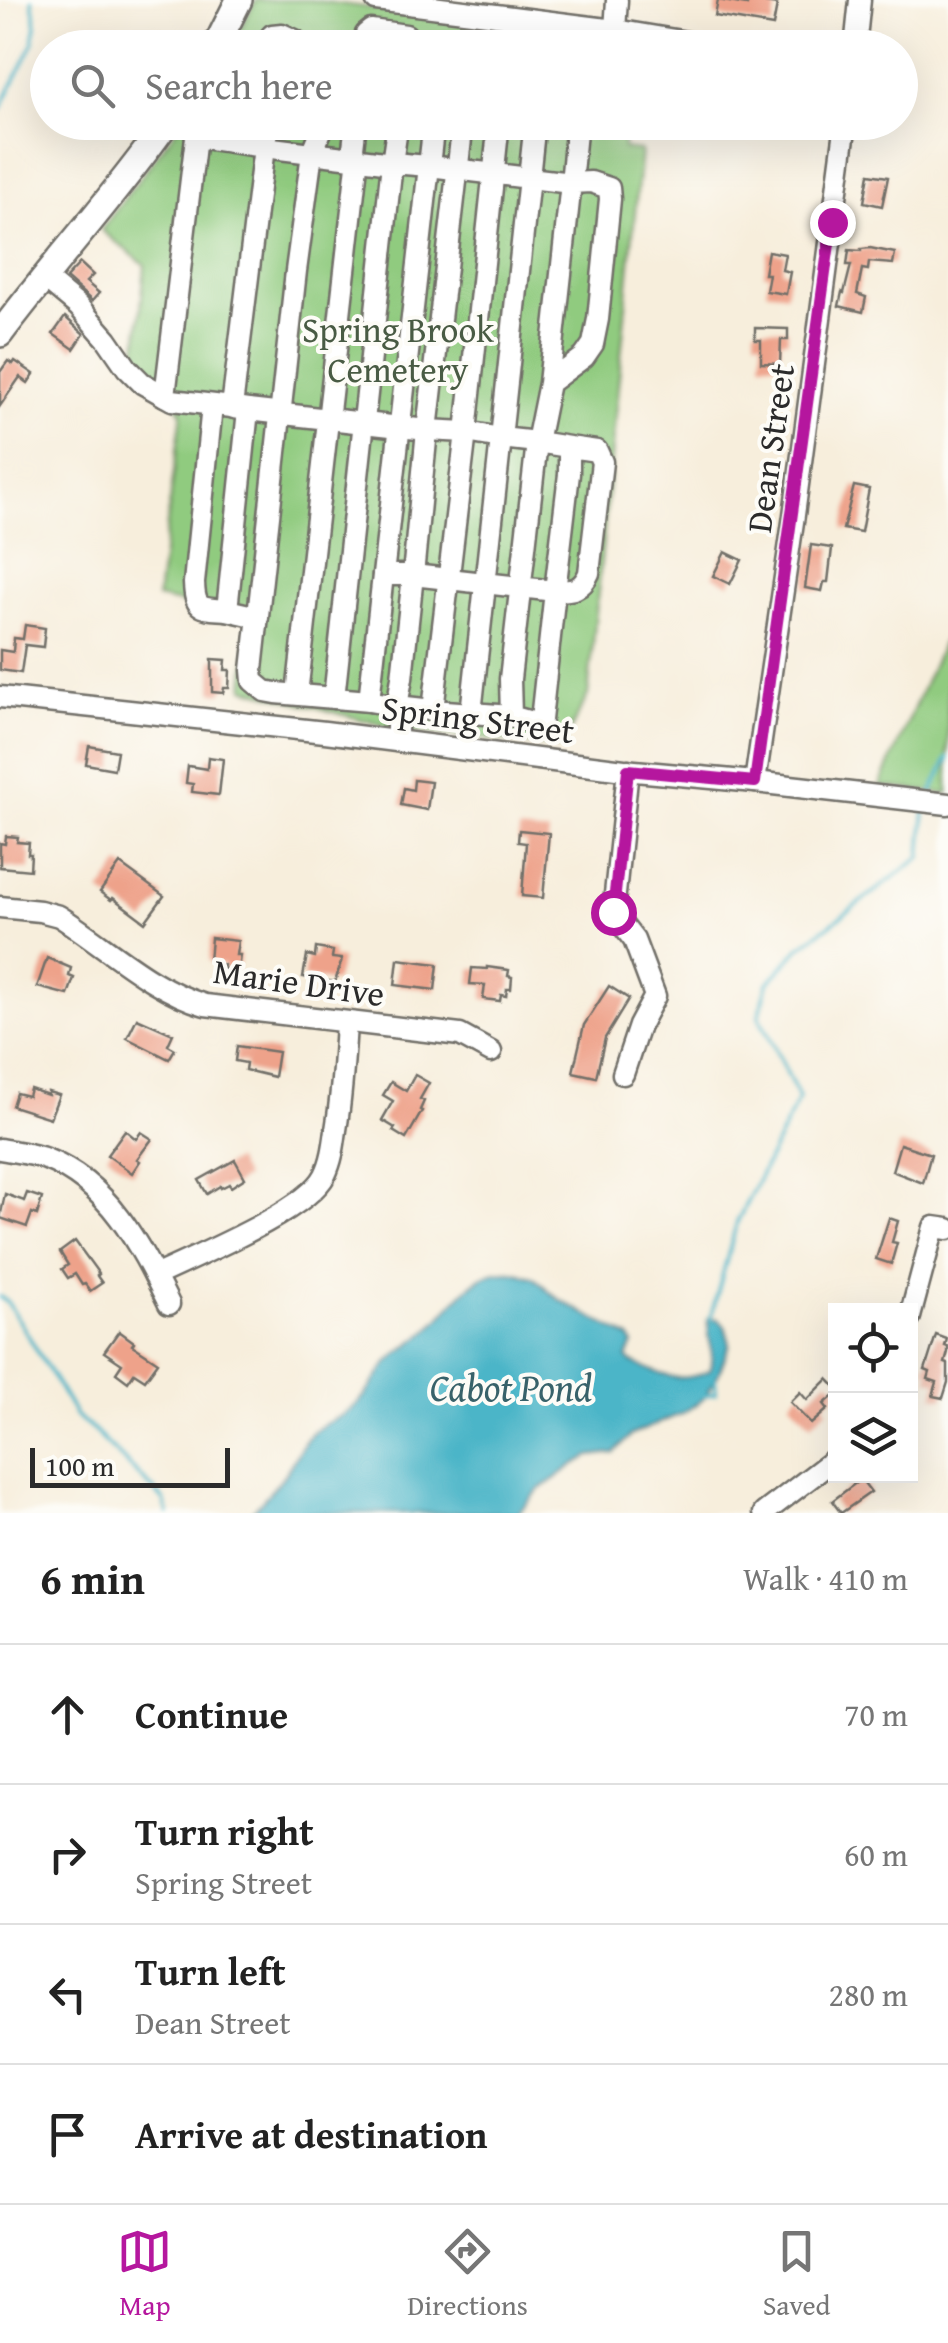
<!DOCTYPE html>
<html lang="en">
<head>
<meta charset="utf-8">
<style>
  body { margin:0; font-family:"Gentium Book Plus",serif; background:#f2f2f2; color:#222 }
  .controls { position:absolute; right:30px; bottom:30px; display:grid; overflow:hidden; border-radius:0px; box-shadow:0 10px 40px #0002 }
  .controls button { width:90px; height:90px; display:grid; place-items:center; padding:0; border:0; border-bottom:2px solid #e0e0e0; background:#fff; color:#222; font:50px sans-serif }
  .scale { position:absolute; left:30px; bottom:25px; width:200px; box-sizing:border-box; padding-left:10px; border:5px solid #2b2b2b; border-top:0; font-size:28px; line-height:35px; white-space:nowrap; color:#2b2b2b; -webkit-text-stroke:8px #fdfcf7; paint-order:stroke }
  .stop { position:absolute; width:30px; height:30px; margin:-22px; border:8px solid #b5179e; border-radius:50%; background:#fff }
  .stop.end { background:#b5179e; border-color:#fff; box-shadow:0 2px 10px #0008 }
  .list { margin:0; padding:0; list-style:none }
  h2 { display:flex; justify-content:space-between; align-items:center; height:130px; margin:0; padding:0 40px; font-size:42px }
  h2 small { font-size:32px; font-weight:400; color:#767676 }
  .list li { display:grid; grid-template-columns:65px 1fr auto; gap:30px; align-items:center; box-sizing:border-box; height:140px; padding:0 40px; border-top:2px solid #e0e0e0 }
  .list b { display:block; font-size:38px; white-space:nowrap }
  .list p { margin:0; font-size:32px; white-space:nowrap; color:#767676 }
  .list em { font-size:32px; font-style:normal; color:#767676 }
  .icon { flex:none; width:55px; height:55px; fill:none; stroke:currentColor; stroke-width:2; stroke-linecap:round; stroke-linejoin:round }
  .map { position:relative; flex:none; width:948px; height:1513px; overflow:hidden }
  .search { position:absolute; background:#fff; box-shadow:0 10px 40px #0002; left:30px; right:30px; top:30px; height:110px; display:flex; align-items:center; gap:25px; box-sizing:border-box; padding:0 35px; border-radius:55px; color:#767676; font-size:38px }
  .sheet { height:690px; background:#fff }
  nav { display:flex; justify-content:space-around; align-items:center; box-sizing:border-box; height:140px; border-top:2px solid #e0e0e0; background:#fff; font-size:28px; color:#767676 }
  nav a { display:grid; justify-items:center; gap:5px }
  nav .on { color:#b5179e }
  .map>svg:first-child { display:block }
  .green { fill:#90cb7f; stroke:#5e7b55; stroke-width:2.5 }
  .water { fill:#4bb5c8; stroke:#3b707a; stroke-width:2.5 }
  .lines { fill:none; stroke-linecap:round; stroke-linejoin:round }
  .stream { stroke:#4bb5c8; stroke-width:4 }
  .building { fill:#eea28a }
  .minor-casing { stroke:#726f69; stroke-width:25 }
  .major-casing { stroke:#726f69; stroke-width:30 }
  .minor { stroke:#fff; stroke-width:20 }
  .major { stroke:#fff; stroke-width:25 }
  .route { stroke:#b5179e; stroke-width:12 }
  .labels { text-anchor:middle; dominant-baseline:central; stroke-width:8; stroke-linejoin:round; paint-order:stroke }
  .park-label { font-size:35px; fill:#495b44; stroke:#fdfcf7 }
  .street-label { font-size:35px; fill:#2b2b2b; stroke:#fdfcf7 }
  .water-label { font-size:38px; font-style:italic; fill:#38626a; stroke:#fdfcf7 }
</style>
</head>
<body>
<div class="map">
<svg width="948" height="1513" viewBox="0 0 948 1513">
  <rect width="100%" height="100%" fill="#fdfcf7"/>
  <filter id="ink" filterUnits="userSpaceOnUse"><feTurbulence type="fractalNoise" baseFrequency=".01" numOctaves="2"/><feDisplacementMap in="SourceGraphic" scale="20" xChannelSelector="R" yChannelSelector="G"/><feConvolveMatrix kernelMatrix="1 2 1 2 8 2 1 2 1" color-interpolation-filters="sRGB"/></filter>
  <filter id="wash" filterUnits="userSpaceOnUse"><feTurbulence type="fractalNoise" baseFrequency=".0048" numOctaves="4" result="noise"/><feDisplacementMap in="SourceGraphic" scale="40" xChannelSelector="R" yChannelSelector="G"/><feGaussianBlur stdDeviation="2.25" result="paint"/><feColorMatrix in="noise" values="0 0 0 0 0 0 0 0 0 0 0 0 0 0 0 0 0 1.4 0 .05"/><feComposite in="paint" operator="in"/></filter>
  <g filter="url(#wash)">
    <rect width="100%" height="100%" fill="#f7eedc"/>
    <g class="green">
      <path d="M 256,0 L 310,0 L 626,40 L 626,48 L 230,48 Z"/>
      <path d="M 181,123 L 624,123 L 623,149 L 641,151 L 588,695 L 562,747 L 401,730 L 244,688 L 250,618 L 157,598 L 182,412 L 136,358 L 145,265 L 101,230 Z"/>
      <path d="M 948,630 L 948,794 L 880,786 Z"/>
    </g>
    <path class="water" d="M 495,1272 L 512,1272 L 533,1277 L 560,1300 L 630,1338 L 633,1344 L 627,1358 L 631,1362 C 662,1374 677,1386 710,1370 C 715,1354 707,1336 708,1319 L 719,1319 L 725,1326 L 730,1344 L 718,1375 L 703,1399 L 683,1413 L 631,1435 L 614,1453 L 590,1456 L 575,1464 L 539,1490 L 518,1513 L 251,1513 C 262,1500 276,1487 286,1472 C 295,1460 301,1444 312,1433 C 325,1421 344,1418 357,1404 C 372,1390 376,1376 389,1362 C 400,1350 414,1342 426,1332 C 448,1313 465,1281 495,1272 Z"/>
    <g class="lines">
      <g class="stream">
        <path d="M 0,109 L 32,46 L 36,26 L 32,0"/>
        <path d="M 931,794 L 948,758"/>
        <path d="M 0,1297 L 7,1302 L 20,1322 L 76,1416 L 89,1426 L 164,1500 L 168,1513"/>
        <path d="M 710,1320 L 737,1222 L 799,1098 L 759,1016 L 768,983 L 800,947 L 921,857 L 925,807"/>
        <path d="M 700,1396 L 716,1393 L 715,1379"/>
      </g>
    </g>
    <g id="blocks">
      <g class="building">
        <path d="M 718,0 L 747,5 L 748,0 L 777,5 L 773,26 L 715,16 Z"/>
        <path d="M 869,174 L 888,177 L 882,206 L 864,202 Z"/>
        <path d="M 870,248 L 895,253 L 893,264 L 869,262 L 868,270 L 862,269 L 857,294 L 866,297 L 863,312 L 839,306 L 842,292 L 844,293 L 851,265 L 847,265 L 849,250 L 861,251 L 861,249 Z"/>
        <path d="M 768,251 L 785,254 L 782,270 L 790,272 L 786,294 L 766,291 L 769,274 L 764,274 Z"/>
        <path d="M 80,263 L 93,275 L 86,282 L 99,293 L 92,301 L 66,278 Z"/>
        <path d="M 65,317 L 84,334 L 74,349 L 53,334 Z"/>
        <path d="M 755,328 L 788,329 L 788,340 L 781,340 L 780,364 L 761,363 L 761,340 L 755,340 Z"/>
        <path d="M 8,361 L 13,364 L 15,361 L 34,374 L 28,383 L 20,377 L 0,406 L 0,372 Z"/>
        <path d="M 854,486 L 869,489 L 861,532 L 843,529 Z"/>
        <path d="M 811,545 L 832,548 L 828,582 L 824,582 L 822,591 L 805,588 Z"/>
        <path d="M 725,552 L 742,560 L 730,584 L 713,576 Z"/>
        <path d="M 25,625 L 45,628 L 43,647 L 25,645 L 21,673 L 0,670 L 0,650 L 13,652 L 14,638 L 23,639 Z"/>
        <path d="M 212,659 L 226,660 L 225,670 L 230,670 L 229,688 L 224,688 L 223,693 L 212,692 Z"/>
        <path d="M 89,746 L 117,751 L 114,769 L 86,764 Z"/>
        <path d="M 208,757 L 223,759 L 219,795 L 192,792 L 193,784 L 186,783 L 188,766 L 207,769 Z"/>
        <path d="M 414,780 L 431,782 L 427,810 L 401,805 L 404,788 L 413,790 Z"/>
        <path d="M 519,830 L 549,833 L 543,898 L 522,896 L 526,843 L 518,842 Z"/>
        <path d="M 6,836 L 18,837 L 17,842 L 29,843 L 28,854 L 31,854 L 30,870 L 0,867 L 0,843 L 5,844 Z"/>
        <path d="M 120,864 L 164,896 L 145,922 L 113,898 L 111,900 L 100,892 Z"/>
        <path d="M 211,938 L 238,941 L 236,955 L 240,955 L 238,970 L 224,969 L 224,965 L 209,961 Z"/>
        <path d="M 316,948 L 333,951 L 332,958 L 342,959 L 335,982 L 303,977 L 307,955 L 315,957 Z"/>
        <path d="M 47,958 L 71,968 L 69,976 L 74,978 L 68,995 L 37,987 Z"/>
        <path d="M 398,959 L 438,964 L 435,990 L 395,985 Z"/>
        <path d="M 487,967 L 509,970 L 508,976 L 512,977 L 511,989 L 507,989 L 506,996 L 501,995 L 500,1001 L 483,999 L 485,985 L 470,984 L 472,968 L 487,969 Z"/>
        <path d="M 609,986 L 629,999 L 605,1038 L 596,1077 L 573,1072 L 584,1025 Z"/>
        <path d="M 137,1018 L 173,1034 L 168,1045 L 175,1049 L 169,1059 L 127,1038 Z"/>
        <path d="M 237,1046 L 278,1052 L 274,1077 L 245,1070 L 246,1063 L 235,1061 Z"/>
        <path d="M 415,1075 L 429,1083 L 420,1099 L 424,1101 L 420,1110 L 422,1111 L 406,1139 L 393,1131 L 395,1128 L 382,1120 L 393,1101 L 383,1095 L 391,1082 L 406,1091 Z"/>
        <path d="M 30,1089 L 48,1095 L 48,1092 L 59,1095 L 50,1118 L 12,1106 L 16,1093 L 28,1096 Z"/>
        <path d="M 125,1130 L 136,1139 L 141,1132 L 152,1139 L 137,1159 L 140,1161 L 132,1173 L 107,1155 Z"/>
        <path d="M 900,1144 L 931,1154 L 923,1183 L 892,1171 Z"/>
        <path d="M 235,1160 L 245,1178 L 231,1187 L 229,1184 L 221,1188 L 220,1186 L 207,1194 L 199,1180 Z"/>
        <path d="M 27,1193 L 42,1198 L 37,1215 L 32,1213 L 27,1227 L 0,1218 L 5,1194 L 24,1201 Z"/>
        <path d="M 889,1218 L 898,1221 L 892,1242 L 897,1243 L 891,1264 L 876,1259 Z"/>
        <path d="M 75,1241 L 99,1274 L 97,1276 L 102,1283 L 90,1291 L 85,1284 L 82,1285 L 75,1274 L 68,1278 L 62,1269 L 68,1265 L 60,1252 Z"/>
        <path d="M 119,1331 L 134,1342 L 132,1345 L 158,1362 L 145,1380 L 134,1373 L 128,1382 L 116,1373 L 122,1364 L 104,1352 Z"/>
        <path d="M 936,1335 L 947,1339 L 945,1346 L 948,1347 L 948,1352 L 945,1363 L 948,1364 L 948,1382 L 943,1398 L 933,1396 L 937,1382 L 928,1379 L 930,1372 L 925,1370 Z"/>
        <path d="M 828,1379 L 836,1387 L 836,1394 L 824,1404 L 828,1409 L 811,1424 L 790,1402 L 800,1392 L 807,1400 Z"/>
        <path d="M 861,1479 L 871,1492 L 841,1513 L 832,1501 Z"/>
      </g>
    </g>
  </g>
  <g filter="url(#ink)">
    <use href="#blocks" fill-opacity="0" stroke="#726f69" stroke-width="2.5"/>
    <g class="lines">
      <g class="minor-casing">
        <g id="minor">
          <path d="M 376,0 L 615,30 L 723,48"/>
          <path d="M 615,30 L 617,0"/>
          <path d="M 444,41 L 496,48"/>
          <path d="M 261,48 L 272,35 L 282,34 L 295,40 L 298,48"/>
          <path d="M 360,48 L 366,34 L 371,30 L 406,35 L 405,48"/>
          <path d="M 855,48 L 860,0"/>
          <path d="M 325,122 L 312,153 L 296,271 L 252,670 L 253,681 L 265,691 L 276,693 L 369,701 L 397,706 L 402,678 L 413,575 C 460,580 508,586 555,591 L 569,474 L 569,447 L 537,442 L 510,679 L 511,716 L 532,722 L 541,720 L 555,591 C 572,591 582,590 589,573 L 602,462 L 597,451 L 569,447"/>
          <path d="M 499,122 L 466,432 L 501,438 L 535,122"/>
          <path d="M 196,137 L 264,147 L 271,122"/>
          <path d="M 43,277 L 78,306 L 107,339 L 127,368 L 142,383 L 165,396 L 196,137 L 206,122"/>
          <path d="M 165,396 L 172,400 L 232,407 L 264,147 L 392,163 L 398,122"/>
          <path d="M 212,406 L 194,583 C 195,611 202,608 227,610"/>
          <path d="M 234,408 L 248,410 L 227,610 L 258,617"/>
          <path d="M 248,410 L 427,430 L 463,122"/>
          <path d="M 297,694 L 357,165 L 353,148 L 356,122"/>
          <path d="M 0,697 L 325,732 L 624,770 L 755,782 L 948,804"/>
          <path d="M 334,698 L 392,163 L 429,166 L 434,122"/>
          <path d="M 369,701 L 383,575"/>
          <path d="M 471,713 L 501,438 L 537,442 L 549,383 L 571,183 L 591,182 L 609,188 L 610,199 L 598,319 L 593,344 L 584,357 L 549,383"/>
          <path d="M 511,716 L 433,710 L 466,432 L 427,430 L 413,575 L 383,575 L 429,166 L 571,183 L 577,122"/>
          <path d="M 397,741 L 397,706 L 433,710"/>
          <path d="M 755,782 L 794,515 L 846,122"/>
          <path d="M 0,907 L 40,911 L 59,916 C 105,945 152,990 205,1005 L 460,1035 L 491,1052"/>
          <path d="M 623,1074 L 639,1026 L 655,996 L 634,940 L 613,913 L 628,770"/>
          <path d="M 0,1149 C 15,1152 32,1153 46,1159 C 110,1184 140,1246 169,1304"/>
          <path d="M 155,1276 C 194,1257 307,1211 325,1175 C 332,1161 334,1145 336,1130 C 342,1094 344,1059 346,1023"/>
          <path d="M 910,1317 L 934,1227 L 948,1229"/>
          <path d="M 764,1513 L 836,1458"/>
        </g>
      </g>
      <g class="major-casing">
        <g id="major">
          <path d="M 215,48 L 239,0"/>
          <path d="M 0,334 C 54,262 115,196 167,122"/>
        </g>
      </g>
      <use href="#minor" class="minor"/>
      <use href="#major" class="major"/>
    </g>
  </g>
  <g class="lines" filter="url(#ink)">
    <path class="route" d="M 613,912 L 628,770 L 755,782 L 832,222"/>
  </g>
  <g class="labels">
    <g class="park-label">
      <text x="398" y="329">Spring Brook<tspan x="398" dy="40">Cemetery</tspan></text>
    </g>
    <g class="street-label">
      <text transform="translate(770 448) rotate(-82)">Dean Street</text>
      <text transform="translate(478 719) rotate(7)">Spring Street</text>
      <text transform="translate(299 982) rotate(8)">Marie Drive</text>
    </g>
    <g class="water-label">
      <text x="511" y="1387">Cabot Pond</text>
    </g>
  </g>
</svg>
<div class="controls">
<button><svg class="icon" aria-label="locate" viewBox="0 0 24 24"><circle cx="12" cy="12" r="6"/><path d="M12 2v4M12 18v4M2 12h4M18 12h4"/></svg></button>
<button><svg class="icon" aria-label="layers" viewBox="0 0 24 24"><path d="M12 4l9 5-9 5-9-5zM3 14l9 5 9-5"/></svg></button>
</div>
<div class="scale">100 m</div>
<div class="stop" style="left:613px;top:912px"></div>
<div class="stop end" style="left:832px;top:222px"></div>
<div class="search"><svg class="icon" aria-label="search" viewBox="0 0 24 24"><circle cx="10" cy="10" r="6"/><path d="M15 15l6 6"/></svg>Search here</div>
</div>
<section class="sheet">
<h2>6 min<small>Walk · 410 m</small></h2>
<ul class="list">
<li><svg class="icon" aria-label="ahead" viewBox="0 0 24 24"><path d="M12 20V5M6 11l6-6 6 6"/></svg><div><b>Continue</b></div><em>70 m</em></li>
<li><svg class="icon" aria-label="right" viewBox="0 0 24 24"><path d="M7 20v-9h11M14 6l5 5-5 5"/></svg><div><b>Turn right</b><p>Spring Street</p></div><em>60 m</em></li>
<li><svg class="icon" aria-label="left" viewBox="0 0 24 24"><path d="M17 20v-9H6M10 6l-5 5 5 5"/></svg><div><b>Turn left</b><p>Dean Street</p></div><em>280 m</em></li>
<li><svg class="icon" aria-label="arrive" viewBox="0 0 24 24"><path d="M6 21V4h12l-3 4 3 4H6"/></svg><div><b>Arrive at destination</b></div></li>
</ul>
</section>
<nav>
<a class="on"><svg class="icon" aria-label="map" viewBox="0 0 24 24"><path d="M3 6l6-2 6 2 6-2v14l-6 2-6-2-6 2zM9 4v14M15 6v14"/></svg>Map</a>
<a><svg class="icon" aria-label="directions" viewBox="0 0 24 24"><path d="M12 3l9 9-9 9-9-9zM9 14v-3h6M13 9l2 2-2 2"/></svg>Directions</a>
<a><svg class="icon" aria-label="saved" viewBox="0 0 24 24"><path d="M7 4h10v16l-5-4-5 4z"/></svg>Saved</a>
</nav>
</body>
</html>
